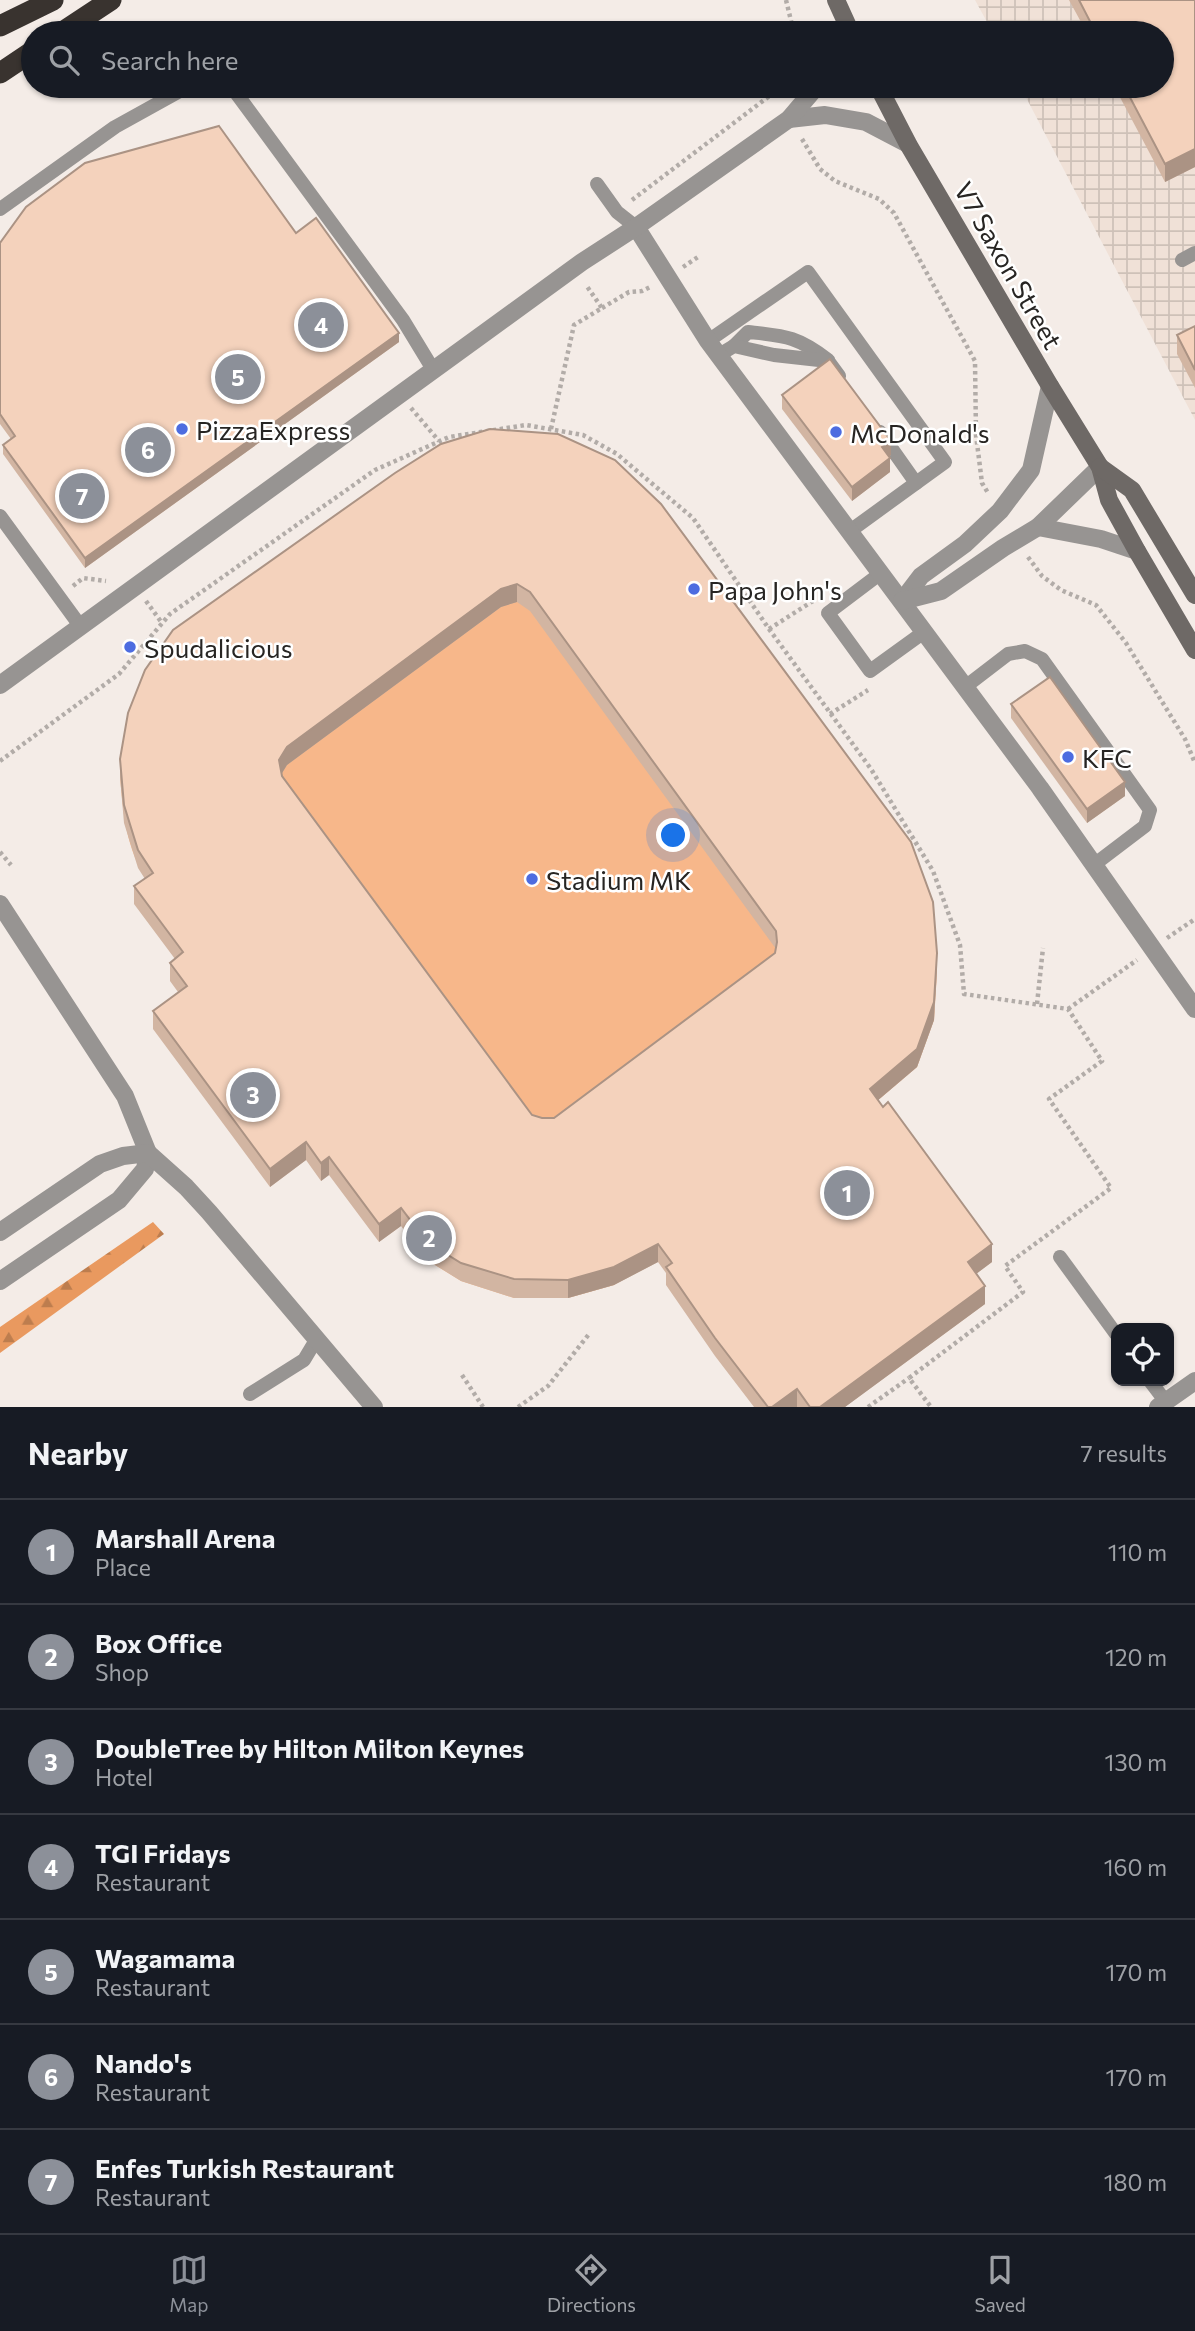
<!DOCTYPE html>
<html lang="en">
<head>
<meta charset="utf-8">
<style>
  body { margin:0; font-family:Commissioner,sans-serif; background:#242831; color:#f1f3f6 }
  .controls { position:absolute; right:21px; bottom:21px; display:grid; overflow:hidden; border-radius:14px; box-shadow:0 2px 5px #0004 }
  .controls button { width:63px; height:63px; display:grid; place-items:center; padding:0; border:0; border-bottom:2px solid #363941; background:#171b24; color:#f1f3f6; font:35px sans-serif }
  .you { position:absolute; left:674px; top:836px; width:24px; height:24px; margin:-18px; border:5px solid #fff; border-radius:50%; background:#1a73e8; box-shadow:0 0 0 10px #1a73e833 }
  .badge { display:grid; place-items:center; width:46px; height:46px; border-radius:50%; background:#8c9099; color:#fff; font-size:23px; font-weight:700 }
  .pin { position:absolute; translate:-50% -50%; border:4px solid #fff; box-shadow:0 2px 7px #0006 }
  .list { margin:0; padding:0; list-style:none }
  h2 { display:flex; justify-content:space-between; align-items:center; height:91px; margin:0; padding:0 28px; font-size:30px }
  h2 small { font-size:23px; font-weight:400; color:#9ea1a6 }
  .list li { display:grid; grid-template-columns:46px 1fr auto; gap:21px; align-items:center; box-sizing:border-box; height:105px; padding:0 28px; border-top:2px solid #363941 }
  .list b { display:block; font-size:26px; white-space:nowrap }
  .list p { margin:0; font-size:23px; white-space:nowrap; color:#9ea1a6 }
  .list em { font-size:23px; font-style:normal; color:#9ea1a6 }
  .icon { flex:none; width:38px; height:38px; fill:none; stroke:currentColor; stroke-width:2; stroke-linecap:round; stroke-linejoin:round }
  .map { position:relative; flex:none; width:1195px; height:1407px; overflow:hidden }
  .search { position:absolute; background:#171b24; box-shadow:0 2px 5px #0004; left:21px; right:21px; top:21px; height:77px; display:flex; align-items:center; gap:18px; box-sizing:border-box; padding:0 24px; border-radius:38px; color:#9ea1a6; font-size:26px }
  .sheet { height:826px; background:#171b24 }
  nav { display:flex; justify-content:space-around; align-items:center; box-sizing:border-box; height:98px; border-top:2px solid #363941; background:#171b24; font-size:19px; color:#9ea1a6 }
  nav a { display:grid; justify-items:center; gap:4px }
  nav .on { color:#8c9099 }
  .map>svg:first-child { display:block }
  .industrial { fill:url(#industrial-grid) }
  .forest { fill:url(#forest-firs) }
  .garden { fill:#f7b78a }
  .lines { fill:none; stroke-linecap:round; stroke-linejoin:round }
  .path { stroke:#b2aca8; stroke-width:4.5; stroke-dasharray:3.5 3.5; stroke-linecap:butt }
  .lane { stroke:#979492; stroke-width:14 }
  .street { stroke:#979492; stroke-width:18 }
  .secondary { stroke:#6e6966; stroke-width:18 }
  .highway { stroke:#39332f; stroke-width:21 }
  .wall { fill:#d2b5a2; fill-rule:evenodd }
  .shaded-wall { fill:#ab9384 }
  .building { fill:#f4d2bc; stroke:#ab9384; stroke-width:2; fill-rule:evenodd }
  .poi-dot { fill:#4d6ce0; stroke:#fff; stroke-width:2.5 }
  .labels { text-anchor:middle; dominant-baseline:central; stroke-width:5; stroke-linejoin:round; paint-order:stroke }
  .street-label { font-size:26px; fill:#272523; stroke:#fff }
  .poi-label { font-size:26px; fill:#272523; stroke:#fff; text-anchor:start }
</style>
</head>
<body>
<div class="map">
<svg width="1195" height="1407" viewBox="0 0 1195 1407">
  <defs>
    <pattern id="industrial-grid" width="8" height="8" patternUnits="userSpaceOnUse" patternTransform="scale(1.75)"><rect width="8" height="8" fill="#f0e1d7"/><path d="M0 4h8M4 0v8" fill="none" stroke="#cec1b8"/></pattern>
    <pattern id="forest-firs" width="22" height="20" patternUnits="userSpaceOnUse" patternTransform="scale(1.75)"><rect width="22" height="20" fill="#e9995f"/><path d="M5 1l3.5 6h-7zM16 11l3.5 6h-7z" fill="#bd7d4e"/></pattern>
  </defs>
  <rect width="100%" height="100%" fill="#f4ece7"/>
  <path class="industrial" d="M 975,0 L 1195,0 L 1195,420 L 1020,86 L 1162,86 L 1162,33 L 993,33 Z"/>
  <path class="forest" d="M 153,1222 L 164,1234 L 0,1353 L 0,1327 Z"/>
  <path class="garden" d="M 395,491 L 933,920 L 937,972 L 934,1020 L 917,1067 L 870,1107 L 614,1285 L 568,1298 L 514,1298 L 461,1281 L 427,1260 L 153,891 C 127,852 124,823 120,777 Z"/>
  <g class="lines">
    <g class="path">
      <path d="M 786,0 L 794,33"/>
      <path d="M 777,86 L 776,91 L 779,98"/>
      <path d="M 802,139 L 820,169 L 835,181 L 879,199 L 894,213 L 975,361 L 976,435 L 982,483 L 988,493"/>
      <path d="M 632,200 L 776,91"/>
      <path d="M 683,267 L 698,257"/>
      <path d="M 602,308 L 629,292 L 642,291 L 652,286"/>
      <path d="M 411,408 L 439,441"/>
      <path d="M 551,429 L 574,325 L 602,308 L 586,285"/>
      <path d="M 1028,557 L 1042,576 L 1061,590 L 1096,605 L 1126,643 L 1185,739 L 1195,763"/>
      <path d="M 73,586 L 83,578 L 106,581"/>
      <path d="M 146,601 L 162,623"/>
      <path d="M 769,629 L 813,601"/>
      <path d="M 830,714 L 868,690"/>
      <path d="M 0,761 L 119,674 L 170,614 L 375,470 L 449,437 L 526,425 L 583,435 L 617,454 L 693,518 L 769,629 L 871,769 L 933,871 L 960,945 L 964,994 L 1068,1009 L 1102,1061 L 1049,1099 L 1111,1188 L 1005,1266 L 1023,1292 L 909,1378 L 931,1407"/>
      <path d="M 0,852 L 11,865"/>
      <path d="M 1167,938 L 1195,919"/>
      <path d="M 1037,1004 L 1043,948"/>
      <path d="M 1068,1009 L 1137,960"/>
      <path d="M 462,1375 L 483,1407"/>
      <path d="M 518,1407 L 548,1386 L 589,1334"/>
      <path d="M 868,1407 L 909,1378"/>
    </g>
    <g class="lane">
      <path d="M 231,86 L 403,320 L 434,371"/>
      <path d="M 597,184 L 617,212 L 636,227"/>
      <path d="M 0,209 L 115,127 L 189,86"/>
      <path d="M 1182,260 L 1195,253"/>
      <path d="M 708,341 L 808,272 L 945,462 L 850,531"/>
      <path d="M 734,346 L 748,332 C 785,336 797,336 828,360"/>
      <path d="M 719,355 L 734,346 L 774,355 L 828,361 L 839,376"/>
      <path d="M 880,432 L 916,483"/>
      <path d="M 0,516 L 81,627"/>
      <path d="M 881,573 L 828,613 L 870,671 L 924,632"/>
      <path d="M 965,687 L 1008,654 L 1025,651 L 1042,659 L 1150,810 L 1145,826 L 1095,864"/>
      <path d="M 1060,1257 L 1116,1334"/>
      <path d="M 1150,1381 L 1166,1402"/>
      <path d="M 250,1394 L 304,1360 L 316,1340"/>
    </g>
    <g class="street">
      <path d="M 789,119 L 825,115 L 866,122 L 908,144"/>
      <path d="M 636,227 L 708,341 L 1040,788 L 1195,1009"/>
      <path d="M 1038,527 L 1101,539 L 1137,551"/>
      <path d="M 902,601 L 921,576 L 965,544 L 1000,511 L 1031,470 L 1050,386"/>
      <path d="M 902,601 L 941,591 L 1003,548 L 1038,527 L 1100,467"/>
      <path d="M 0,685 L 582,262 L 636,227 L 789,119 L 817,86"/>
      <path d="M 0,904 L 125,1096 L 148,1153 L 145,1169 L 119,1200 L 0,1281"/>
      <path d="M 0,1232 L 100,1164 L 123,1156 L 148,1153 L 186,1187 L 209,1212 L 374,1407"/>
      <path d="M 1158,1407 L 1195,1381"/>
    </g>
    <g class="secondary">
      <path d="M 836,0 L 851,33"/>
      <path d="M 878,86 L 908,144 L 1050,386 L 1100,467 L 1109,500 L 1137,551 L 1195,650"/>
      <path d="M 1100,467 L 1132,490 L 1195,595"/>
    </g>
    <g class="highway">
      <path d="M 0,26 L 53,0"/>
      <path d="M 61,33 L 111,0"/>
      <path d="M 0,73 L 33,51"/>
    </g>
  </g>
  <g class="wall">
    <path d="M 1069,0 L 1195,0 L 1195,167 L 1165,182 L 1114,86 L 1162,86 L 1162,33 L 1087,33 Z"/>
    <path d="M 296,233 L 399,342 L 85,568 L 3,454 L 3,445 L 11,439 L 0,424 L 0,243 Z"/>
    <path d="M 1195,326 L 1195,388 L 1177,354 L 1177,335 Z"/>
    <path d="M 782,395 L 891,455 L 889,456 L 890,472 L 852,501 L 782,409 Z"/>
    <path d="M 441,444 L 937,972 L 934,1020 L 917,1067 L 878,1100 L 992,1262 L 976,1274 L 985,1304 L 845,1407 L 754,1407 L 715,1356 L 666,1285 L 666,1273 L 658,1262 L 614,1285 L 568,1298 L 514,1298 L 461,1281 L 427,1260 L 401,1226 L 379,1242 L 329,1175 L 321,1181 L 306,1160 L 270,1187 L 153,1029 L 153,1011 L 178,992 L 170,981 L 170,963 L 175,959 L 134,904 L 134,886 L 145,879 L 138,868 L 124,823 L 120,777 L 120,759 ZM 517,602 L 530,611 L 776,949 L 775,953 L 554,1118 L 542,1118 L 532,1115 L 282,776 L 282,773 L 287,765 L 501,607 Z"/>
    <path d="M 1011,704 L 1125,796 L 1087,823 L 1011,718 Z"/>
  </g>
  <g class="shaded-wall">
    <path d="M 1195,149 L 1195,167 L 1165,182 L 1165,164 Z"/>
    <path d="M 399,333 L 399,342 L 85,568 L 85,558 Z"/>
    <path d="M 891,441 L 891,455 L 882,461 L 882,447 Z"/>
    <path d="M 890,458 L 890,472 L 852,501 L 852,487 Z"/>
    <path d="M 517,584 L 517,602 L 501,607 L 287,765 L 279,778 L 279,760 L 287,747 L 501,589 Z"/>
    <path d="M 1125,782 L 1125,796 L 1087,823 L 1087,809 Z"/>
    <path d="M 937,953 L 934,1020 L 917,1067 L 870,1107 L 870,1089 Z"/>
    <path d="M 306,1142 L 306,1160 L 270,1187 L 270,1169 Z"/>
    <path d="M 329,1157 L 329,1175 L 321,1181 L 321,1163 Z"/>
    <path d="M 401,1208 L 401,1226 L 379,1242 L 379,1224 Z"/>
    <path d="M 658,1244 L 658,1262 L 614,1285 L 568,1298 L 568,1280 Z"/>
    <path d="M 992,1244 L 992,1262 L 968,1280 L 968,1262 Z"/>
    <path d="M 985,1286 L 985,1304 L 845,1407 L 820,1407 Z"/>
    <path d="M 797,1389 L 797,1407 L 772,1407 Z"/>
  </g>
  <g class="building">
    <path d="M 1079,0 L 1195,0 L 1195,149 L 1165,164 L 1124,86 L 1162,86 L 1162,33 L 1096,33 Z"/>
    <path d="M 219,126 L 296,233 L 316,218 L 399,333 L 85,558 L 3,445 L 15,436 L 0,414 L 0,243 L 26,207 L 85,163 Z"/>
    <path d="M 1195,326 L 1195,370 L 1177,335 Z"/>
    <path d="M 830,359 L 891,441 L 882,447 L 890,458 L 852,487 L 782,395 Z"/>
    <path d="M 490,429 L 558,434 L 615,460 L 661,504 L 911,842 L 933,902 L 937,953 L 934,1002 L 917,1049 L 870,1089 L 883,1107 L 888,1102 L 992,1244 L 968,1262 L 985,1286 L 820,1407 L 810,1407 L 797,1389 L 772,1407 L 768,1407 L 715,1338 L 666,1267 L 672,1263 L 658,1244 L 614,1267 L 568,1280 L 514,1279 L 461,1263 L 427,1242 L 401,1208 L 379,1224 L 329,1157 L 321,1163 L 306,1142 L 270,1169 L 153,1011 L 187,986 L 170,963 L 183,952 L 134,886 L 153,873 L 138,850 L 124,805 L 120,759 L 128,713 L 145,670 L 173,630 L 395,473 L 441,444 ZM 517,584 L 530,592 L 776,931 L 777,942 L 775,953 L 554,1118 L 542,1118 L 532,1115 L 282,776 L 279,760 L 287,747 L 501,589 Z"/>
    <path d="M 1050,677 L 1125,782 L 1087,809 L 1011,704 Z"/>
  </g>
  <g class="poi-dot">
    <circle cx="182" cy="429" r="7"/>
    <circle cx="836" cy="432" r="7"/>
    <circle cx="694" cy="589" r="7"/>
    <circle cx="130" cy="647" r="7"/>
    <circle cx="1068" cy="757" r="7"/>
    <circle cx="532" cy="879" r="7"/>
  </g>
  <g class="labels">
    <g class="street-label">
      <text transform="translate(1009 265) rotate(60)">V7 Saxon Street</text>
    </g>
    <g class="poi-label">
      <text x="196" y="429">PizzaExpress</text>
      <text x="850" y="432">McDonald's</text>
      <text x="708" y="589">Papa John's</text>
      <text x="144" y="647">Spudalicious</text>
      <text x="1082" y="757">KFC</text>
      <text x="546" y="879">Stadium MK</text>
    </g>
  </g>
</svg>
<div class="controls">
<button><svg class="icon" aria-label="locate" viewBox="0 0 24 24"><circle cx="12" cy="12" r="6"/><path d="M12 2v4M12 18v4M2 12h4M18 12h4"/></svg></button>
</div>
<div class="you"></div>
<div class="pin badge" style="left:847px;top:1193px">1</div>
<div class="pin badge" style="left:429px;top:1238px">2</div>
<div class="pin badge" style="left:253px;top:1095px">3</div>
<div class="pin badge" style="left:321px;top:325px">4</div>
<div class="pin badge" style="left:238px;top:377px">5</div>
<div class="pin badge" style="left:148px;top:450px">6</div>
<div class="pin badge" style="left:82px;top:496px">7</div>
<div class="search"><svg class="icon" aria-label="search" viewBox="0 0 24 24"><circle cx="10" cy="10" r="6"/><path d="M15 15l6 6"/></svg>Search here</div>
</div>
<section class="sheet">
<h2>Nearby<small>7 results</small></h2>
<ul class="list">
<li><span class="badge">1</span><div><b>Marshall Arena</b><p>Place</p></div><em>110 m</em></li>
<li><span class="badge">2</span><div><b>Box Office</b><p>Shop</p></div><em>120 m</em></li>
<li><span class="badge">3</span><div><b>DoubleTree by Hilton Milton Keynes</b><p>Hotel</p></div><em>130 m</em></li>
<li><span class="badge">4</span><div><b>TGI Fridays</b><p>Restaurant</p></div><em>160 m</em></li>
<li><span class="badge">5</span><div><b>Wagamama</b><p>Restaurant</p></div><em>170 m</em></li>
<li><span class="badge">6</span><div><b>Nando's</b><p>Restaurant</p></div><em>170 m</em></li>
<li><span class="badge">7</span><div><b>Enfes Turkish Restaurant</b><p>Restaurant</p></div><em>180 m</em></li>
</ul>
</section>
<nav>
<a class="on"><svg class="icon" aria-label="map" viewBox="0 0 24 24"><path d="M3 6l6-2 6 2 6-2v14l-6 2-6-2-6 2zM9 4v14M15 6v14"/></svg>Map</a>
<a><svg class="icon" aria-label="directions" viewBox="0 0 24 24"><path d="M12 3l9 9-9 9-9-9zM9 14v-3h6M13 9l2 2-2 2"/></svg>Directions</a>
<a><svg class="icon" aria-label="saved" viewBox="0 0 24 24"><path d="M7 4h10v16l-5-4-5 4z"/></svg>Saved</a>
</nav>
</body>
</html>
